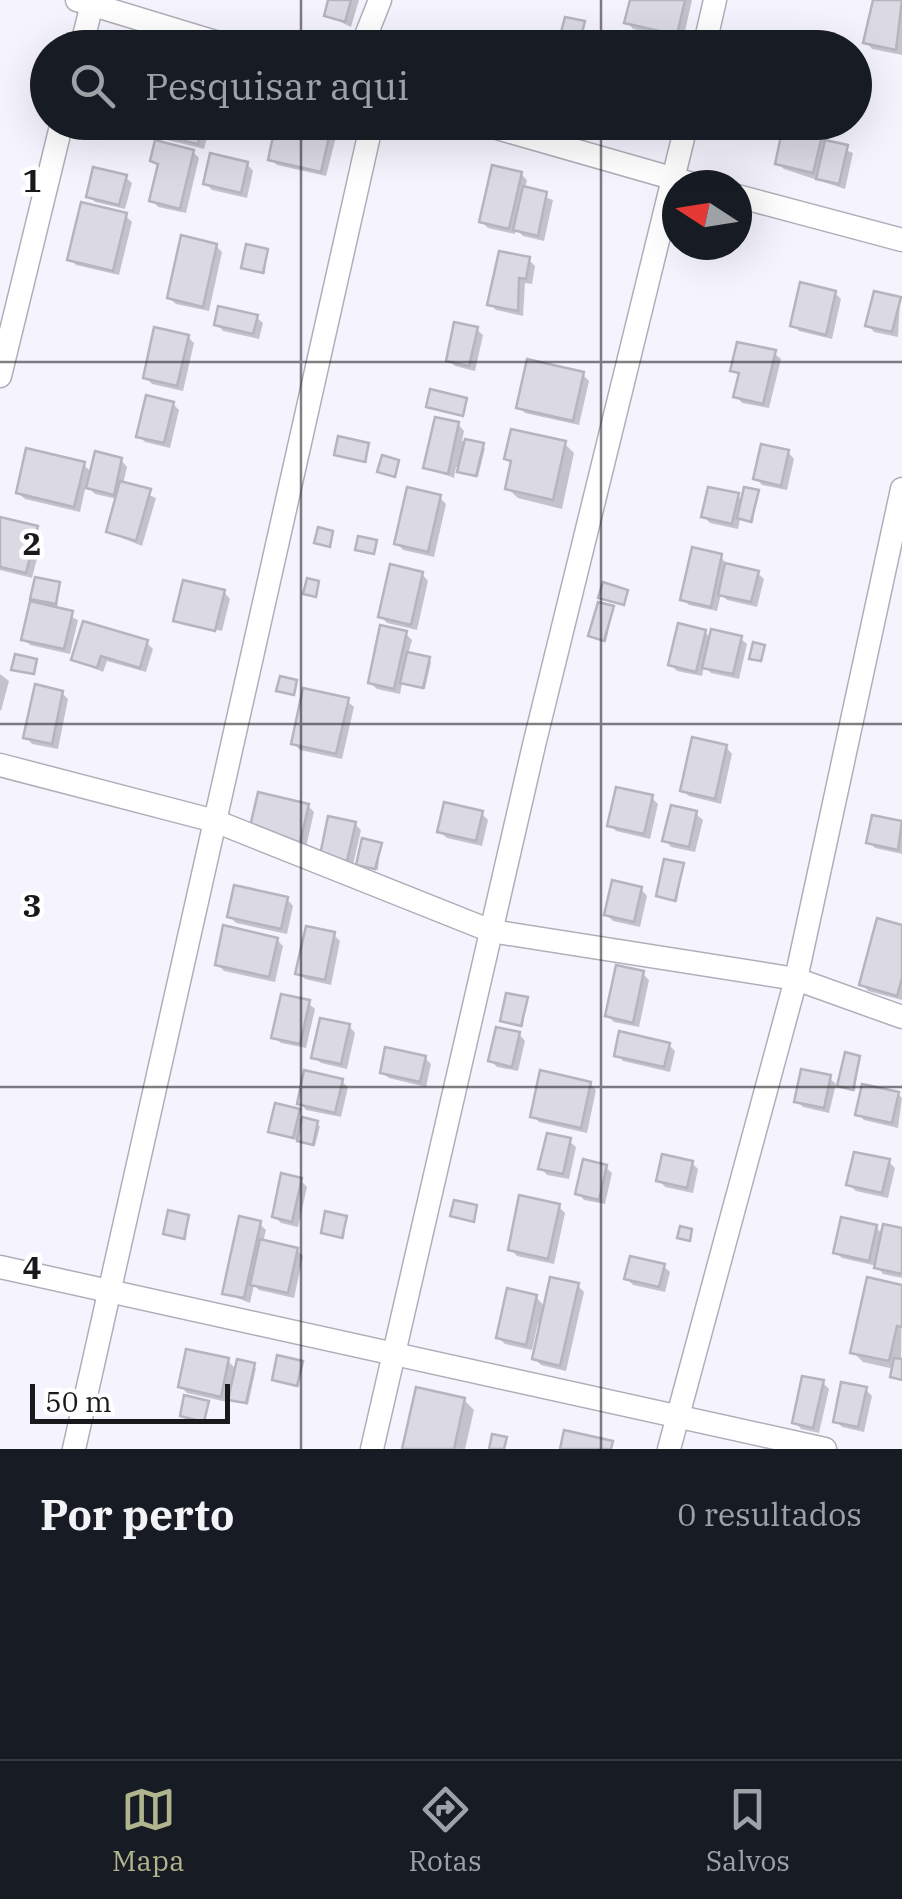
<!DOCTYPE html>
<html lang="pt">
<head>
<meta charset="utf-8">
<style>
  body { margin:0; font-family:"IBM Plex Serif",serif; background:#20242c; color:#f1f3f6 }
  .compass { position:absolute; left:662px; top:170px; width:90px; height:90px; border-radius:50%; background:#171b24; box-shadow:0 10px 40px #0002; rotate:282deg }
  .scale { position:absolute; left:30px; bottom:25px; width:200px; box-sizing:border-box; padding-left:10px; border:5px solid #19181c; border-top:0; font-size:28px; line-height:35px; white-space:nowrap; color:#19181c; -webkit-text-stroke:8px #fff; paint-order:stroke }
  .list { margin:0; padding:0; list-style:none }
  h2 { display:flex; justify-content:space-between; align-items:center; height:130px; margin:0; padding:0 40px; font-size:42px }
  h2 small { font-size:32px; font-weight:400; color:#9ea1a6 }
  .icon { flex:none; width:55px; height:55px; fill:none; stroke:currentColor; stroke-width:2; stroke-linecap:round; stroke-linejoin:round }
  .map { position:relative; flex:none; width:902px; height:1449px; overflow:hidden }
  .search { position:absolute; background:#171b24; box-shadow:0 10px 40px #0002; left:30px; right:30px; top:30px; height:110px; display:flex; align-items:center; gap:25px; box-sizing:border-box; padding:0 35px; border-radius:55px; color:#9ea1a6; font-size:38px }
  .sheet { height:310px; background:#171b24 }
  nav { display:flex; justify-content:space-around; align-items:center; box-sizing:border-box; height:140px; border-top:2px solid #363941; background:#171b24; font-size:28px; color:#9ea1a6 }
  nav a { display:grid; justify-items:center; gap:5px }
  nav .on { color:#b1b58e }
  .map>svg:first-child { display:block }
  .shadow { fill:#0003 }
  .building { fill:#dbd9e3; stroke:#b6b5bf; stroke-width:2.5 }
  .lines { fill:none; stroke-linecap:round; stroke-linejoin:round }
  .minor-casing { stroke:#b0aeb9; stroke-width:25 }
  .minor { stroke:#fff; stroke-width:22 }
  .grid { fill:none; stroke:#19181c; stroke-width:2.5; stroke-opacity:0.55 }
  .grid-label { font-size:32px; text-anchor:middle; font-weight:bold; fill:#19181c; stroke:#fff; stroke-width:9; stroke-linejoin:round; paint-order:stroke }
</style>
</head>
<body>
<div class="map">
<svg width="902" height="1449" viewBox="0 0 902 1449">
  <rect width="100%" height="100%" fill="#f5f4fe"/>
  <g class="shadow">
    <path d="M 331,0 L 359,0 L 351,27 L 327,15 Z"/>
    <path d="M 632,0 L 692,0 L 683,40 L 633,29 L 627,22 Z"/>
    <path d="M 875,0 L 902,0 L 902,55 L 872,49 L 866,42 Z"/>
    <path d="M 159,122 L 211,122 L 204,149 L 163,139 L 157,133 Z"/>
    <path d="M 278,122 L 313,122 L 337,133 L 326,176 L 277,165 L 270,159 Z"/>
    <path d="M 787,122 L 823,130 L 829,136 L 827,143 L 853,153 L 845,189 L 784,169 L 777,163 Z"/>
    <path d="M 193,152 L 199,158 L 186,213 L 158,207 L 152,200 L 160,168 L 152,161 Z"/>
    <path d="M 247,164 L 253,171 L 247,198 L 212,190 L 206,184 Z"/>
    <path d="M 521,174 L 527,180 L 525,189 L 553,200 L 544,241 L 523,236 L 516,229 L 515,234 L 488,228 L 481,221 Z"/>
    <path d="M 125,177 L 132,183 L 125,209 L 95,202 L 89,196 Z"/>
    <path d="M 126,216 L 132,222 L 119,275 L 76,265 L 70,259 Z"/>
    <path d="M 216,246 L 222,252 L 209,311 L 176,304 L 169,298 Z"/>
    <path d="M 267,251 L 265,274 L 244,267 Z"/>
    <path d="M 529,260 L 535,266 L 532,284 L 525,283 L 523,316 L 496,310 L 490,304 Z"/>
    <path d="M 835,293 L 841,299 L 832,339 L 799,331 L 793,325 Z"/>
    <path d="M 900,299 L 898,337 L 874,332 L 868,325 Z"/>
    <path d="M 256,317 L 263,323 L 259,339 L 223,331 L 217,324 Z"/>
    <path d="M 476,329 L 483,335 L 475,371 L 455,366 L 448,360 Z"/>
    <path d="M 188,337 L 194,343 L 183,391 L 152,384 L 145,377 Z"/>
    <path d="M 774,353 L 781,359 L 769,408 L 742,403 L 736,396 L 740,377 L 733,370 Z"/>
    <path d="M 582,374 L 589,381 L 579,425 L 525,413 L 519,407 Z"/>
    <path d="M 173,404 L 179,410 L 170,448 L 145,442 L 139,436 Z"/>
    <path d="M 458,424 L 464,431 L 462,441 L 485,448 L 478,477 L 456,467 L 454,478 L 426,467 Z"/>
    <path d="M 564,443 L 574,453 L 562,509 L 518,498 L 508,489 L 513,465 L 506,459 Z"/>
    <path d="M 368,445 L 367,463 L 337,454 Z"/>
    <path d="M 788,452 L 794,459 L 787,490 L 762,485 L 756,478 Z"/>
    <path d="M 121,460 L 127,467 L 123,484 L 156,498 L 142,546 L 108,532 L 117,499 L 95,494 L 86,485 L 80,512 L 25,499 L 18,493 L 83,464 L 92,473 Z"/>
    <path d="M 757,492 L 753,523 L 740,519 L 738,529 L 710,523 L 704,517 L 738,496 L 744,502 Z"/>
    <path d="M 439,497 L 446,504 L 434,557 L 403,550 L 397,543 Z"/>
    <path d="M 0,520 L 36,528 L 43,535 L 32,578 L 0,570 Z"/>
    <path d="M 721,556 L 727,566 L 757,573 L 764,579 L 757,607 L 727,600 L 721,594 L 717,611 L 689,605 L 683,599 Z"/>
    <path d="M 422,574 L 428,581 L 417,630 L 387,623 L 380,616 Z"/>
    <path d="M 59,584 L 57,610 L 78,620 L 70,654 L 30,645 L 24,639 L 41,606 L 33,598 Z"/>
    <path d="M 224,592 L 230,599 L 222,631 L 175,620 Z"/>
    <path d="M 613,609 L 606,642 L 593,638 Z"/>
    <path d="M 705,632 L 711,639 L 740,638 L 747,644 L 739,679 L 711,673 L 704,666 L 702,676 L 677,671 L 671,665 Z"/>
    <path d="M 405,633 L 412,640 L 408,655 L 431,662 L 425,689 L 402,684 L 400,694 L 377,689 L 370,683 Z"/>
    <path d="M 146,642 L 153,649 L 146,672 L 107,661 L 103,672 L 74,659 Z"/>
    <path d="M 0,674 L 9,681 L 1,711 L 0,710 Z"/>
    <path d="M 62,693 L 68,699 L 58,749 L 32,744 L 26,737 Z"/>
    <path d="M 347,701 L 354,707 L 342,759 L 300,750 L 293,743 Z"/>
    <path d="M 726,747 L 732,754 L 721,804 L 689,796 L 682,790 Z"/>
    <path d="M 652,798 L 658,804 L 650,839 L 616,831 L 610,825 Z"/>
    <path d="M 308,806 L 314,812 L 306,847 L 258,837 Z"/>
    <path d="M 481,813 L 488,820 L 482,846 L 447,838 L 440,832 Z"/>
    <path d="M 696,814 L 703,820 L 695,852 L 671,847 L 665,840 Z"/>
    <path d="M 874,818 L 902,823 L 902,854 L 875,848 L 869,842 Z"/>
    <path d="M 355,824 L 361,830 L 353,865 L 329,860 Z"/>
    <path d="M 380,845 L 378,870 L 358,864 Z"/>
    <path d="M 683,865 L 677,902 L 661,898 L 659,895 Z"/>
    <path d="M 641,889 L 647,896 L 640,927 L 613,921 L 606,914 Z"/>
    <path d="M 287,899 L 293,906 L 287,934 L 236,923 L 229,916 Z"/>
    <path d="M 902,927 L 902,1000 L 868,991 L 862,984 Z"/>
    <path d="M 334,935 L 340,941 L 331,985 L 305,979 L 298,973 Z"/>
    <path d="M 277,940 L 283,946 L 275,982 L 224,971 L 217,964 Z"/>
    <path d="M 643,974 L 649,980 L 639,1027 L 614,1022 L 607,1015 Z"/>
    <path d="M 526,1000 L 523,1027 L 503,1021 Z"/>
    <path d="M 308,1003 L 315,1009 L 306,1048 L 281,1043 L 274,1037 Z"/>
    <path d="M 349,1026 L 355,1033 L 347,1069 L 321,1063 L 314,1057 Z"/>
    <path d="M 519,1034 L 525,1041 L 518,1071 L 497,1067 L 491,1061 Z"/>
    <path d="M 669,1045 L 675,1051 L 670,1072 L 623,1061 L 617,1055 Z"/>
    <path d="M 425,1058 L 431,1064 L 426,1087 L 389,1078 L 382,1072 Z"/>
    <path d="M 859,1058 L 855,1091 L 842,1088 L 840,1086 Z"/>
    <path d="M 829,1078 L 836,1084 L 829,1113 L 803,1107 L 797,1101 Z"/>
    <path d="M 341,1081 L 348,1087 L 341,1117 L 306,1110 L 300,1103 Z"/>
    <path d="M 590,1084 L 596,1090 L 587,1133 L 539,1122 L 533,1116 Z"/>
    <path d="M 898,1094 L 902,1098 L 898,1128 L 864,1120 L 858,1114 Z"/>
    <path d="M 298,1111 L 300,1119 L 320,1126 L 315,1146 L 271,1132 Z"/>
    <path d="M 569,1141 L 576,1147 L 569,1179 L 547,1175 L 541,1168 Z"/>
    <path d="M 888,1161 L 895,1168 L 888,1198 L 856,1191 L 849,1185 Z"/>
    <path d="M 692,1163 L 698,1169 L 693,1193 L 665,1187 L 659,1180 Z"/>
    <path d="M 605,1167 L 612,1173 L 605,1204 L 584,1200 L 578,1193 Z"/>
    <path d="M 300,1180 L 307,1187 L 298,1227 L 281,1223 L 275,1217 Z"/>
    <path d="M 559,1207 L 565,1213 L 554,1264 L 517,1256 L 510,1249 Z"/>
    <path d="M 188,1218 L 186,1240 L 166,1234 Z"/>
    <path d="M 346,1218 L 344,1239 L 323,1233 Z"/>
    <path d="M 260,1224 L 266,1230 L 263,1242 L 297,1250 L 303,1256 L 294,1298 L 259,1290 L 254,1285 L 250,1303 L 225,1293 Z"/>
    <path d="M 876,1227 L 883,1235 L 902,1231 L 902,1278 L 883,1274 L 877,1266 L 842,1258 L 836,1252 Z"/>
    <path d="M 663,1266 L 670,1272 L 665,1292 L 633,1285 L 627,1279 Z"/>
    <path d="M 577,1285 L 584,1292 L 566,1371 L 541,1365 L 535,1359 L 543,1324 L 538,1323 L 532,1350 L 505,1344 L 498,1337 L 536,1297 L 546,1308 Z"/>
    <path d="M 902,1288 L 901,1362 L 902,1381 L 892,1377 L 894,1369 L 863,1362 L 853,1352 Z"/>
    <path d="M 228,1361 L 237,1370 L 256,1368 L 248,1405 L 228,1396 L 227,1402 L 187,1393 L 180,1386 Z"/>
    <path d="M 301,1363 L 299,1387 L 274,1379 Z"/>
    <path d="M 823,1383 L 829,1389 L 819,1433 L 801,1429 L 795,1422 Z"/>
    <path d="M 866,1390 L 872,1396 L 864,1432 L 842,1427 L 836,1421 Z"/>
    <path d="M 464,1400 L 474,1410 L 465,1449 L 405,1449 Z"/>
  </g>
  <g class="building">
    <path d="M 328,0 L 351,0 L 345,22 L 324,16 Z"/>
    <path d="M 630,0 L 685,0 L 677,35 L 624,23 Z"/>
    <path d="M 873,0 L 902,0 L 896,50 L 863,43 Z"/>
    <path d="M 565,17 L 585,21 L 580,41 L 560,36 Z"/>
    <path d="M 157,122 L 203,122 L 198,144 L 154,134 Z"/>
    <path d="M 276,122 L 332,124 L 321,172 L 268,160 Z"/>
    <path d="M 784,122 L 824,128 L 813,173 L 775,164 Z"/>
    <path d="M 155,140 L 194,150 L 180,209 L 149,201 L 158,164 L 150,161 Z"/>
    <path d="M 825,140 L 848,145 L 839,184 L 816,179 Z"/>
    <path d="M 210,153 L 248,162 L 241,193 L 203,184 Z"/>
    <path d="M 492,165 L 522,172 L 509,229 L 479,222 Z"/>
    <path d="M 93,167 L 127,175 L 119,205 L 86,197 Z"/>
    <path d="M 523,186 L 547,192 L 538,236 L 513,230 Z"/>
    <path d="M 81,202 L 127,213 L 113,271 L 67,260 Z"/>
    <path d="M 181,235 L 217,244 L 203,307 L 167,298 Z"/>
    <path d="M 246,244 L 268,249 L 263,273 L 241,268 Z"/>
    <path d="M 499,251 L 530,257 L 526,279 L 519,278 L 518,311 L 487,305 Z"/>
    <path d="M 800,282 L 836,291 L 826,335 L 790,326 Z"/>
    <path d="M 874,291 L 901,297 L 892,332 L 865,326 Z"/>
    <path d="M 218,306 L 258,315 L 253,334 L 214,325 Z"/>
    <path d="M 454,322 L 478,327 L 469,366 L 446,361 Z"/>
    <path d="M 154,327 L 189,335 L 177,386 L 143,378 Z"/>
    <path d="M 737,342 L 776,350 L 763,404 L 733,397 L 739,373 L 730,371 Z"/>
    <path d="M 527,359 L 584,372 L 573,421 L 516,408 Z"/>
    <path d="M 430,389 L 467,398 L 463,416 L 426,407 Z"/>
    <path d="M 146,395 L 174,402 L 164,443 L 136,437 Z"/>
    <path d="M 435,417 L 459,422 L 448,474 L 423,468 Z"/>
    <path d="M 511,429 L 566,441 L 553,500 L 505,489 L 511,461 L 504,459 Z"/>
    <path d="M 338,436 L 369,443 L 365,462 L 334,455 Z"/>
    <path d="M 465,439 L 484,443 L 476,476 L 457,472 Z"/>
    <path d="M 761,444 L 789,450 L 781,486 L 753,479 Z"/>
    <path d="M 26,448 L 85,462 L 74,507 L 16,493 Z"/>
    <path d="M 95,451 L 122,458 L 114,495 L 86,488 Z"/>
    <path d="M 382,455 L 399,460 L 395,477 L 377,472 Z"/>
    <path d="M 120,481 L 151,489 L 136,541 L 106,532 Z"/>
    <path d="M 407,487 L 441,495 L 428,552 L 394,544 Z"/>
    <path d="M 708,487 L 739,493 L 732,524 L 701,517 Z"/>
    <path d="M 744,487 L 759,490 L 751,522 L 737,518 Z"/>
    <path d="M 0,517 L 38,526 L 26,573 L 0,567 Z"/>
    <path d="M 318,527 L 333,531 L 330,547 L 314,543 Z"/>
    <path d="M 358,536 L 377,540 L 374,554 L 355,550 Z"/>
    <path d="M 692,547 L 722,554 L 711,607 L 680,600 Z"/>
    <path d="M 725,563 L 759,571 L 751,602 L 718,595 Z"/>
    <path d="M 390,564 L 423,572 L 411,625 L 378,617 Z"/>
    <path d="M 35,577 L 60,582 L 56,604 L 30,599 Z"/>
    <path d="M 307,578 L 319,581 L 316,597 L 303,594 Z"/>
    <path d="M 183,580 L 225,590 L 215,631 L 173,621 Z"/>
    <path d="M 603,582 L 628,590 L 624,605 L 598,598 Z"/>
    <path d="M 30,601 L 73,611 L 64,649 L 21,640 Z"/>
    <path d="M 598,602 L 614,606 L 604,641 L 588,636 Z"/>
    <path d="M 83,621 L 148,640 L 140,668 L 101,656 L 97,668 L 71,660 Z"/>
    <path d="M 678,623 L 706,630 L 696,672 L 668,665 Z"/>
    <path d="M 380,625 L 407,631 L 394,689 L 368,683 Z"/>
    <path d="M 711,629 L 742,636 L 733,674 L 702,668 Z"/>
    <path d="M 753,642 L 765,645 L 761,661 L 749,659 Z"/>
    <path d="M 407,652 L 430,657 L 423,688 L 400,683 Z"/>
    <path d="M 15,654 L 37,659 L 34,674 L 11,670 Z"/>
    <path d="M 280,676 L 297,680 L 294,695 L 276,691 Z"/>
    <path d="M 35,684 L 63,691 L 52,744 L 23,738 Z"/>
    <path d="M 303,688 L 349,698 L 336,754 L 291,744 Z"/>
    <path d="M 692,737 L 727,745 L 715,799 L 680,791 Z"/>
    <path d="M 616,787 L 653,795 L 644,834 L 607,826 Z"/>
    <path d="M 258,792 L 309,804 L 300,843 L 249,831 Z"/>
    <path d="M 444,802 L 483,811 L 476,841 L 437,832 Z"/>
    <path d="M 671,805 L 697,811 L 689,847 L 662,841 Z"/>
    <path d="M 872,815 L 902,821 L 898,850 L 866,843 Z"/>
    <path d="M 328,816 L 356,822 L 347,861 L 320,855 Z"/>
    <path d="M 362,838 L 382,843 L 375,869 L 356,865 Z"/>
    <path d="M 664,859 L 684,863 L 675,901 L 656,896 Z"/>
    <path d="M 612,880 L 642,887 L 634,922 L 604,915 Z"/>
    <path d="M 234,885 L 288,897 L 281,929 L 227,917 Z"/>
    <path d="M 877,918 L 902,925 L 902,978 L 897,996 L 859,985 Z"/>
    <path d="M 223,925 L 278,938 L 269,977 L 215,965 Z"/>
    <path d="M 306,926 L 335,932 L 325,980 L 295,974 Z"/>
    <path d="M 616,965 L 644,971 L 633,1023 L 605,1016 Z"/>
    <path d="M 506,993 L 528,997 L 521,1026 L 500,1021 Z"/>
    <path d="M 281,994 L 310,1000 L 300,1044 L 271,1038 Z"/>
    <path d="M 320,1018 L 350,1024 L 341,1064 L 311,1058 Z"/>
    <path d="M 496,1027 L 520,1032 L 512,1067 L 488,1061 Z"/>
    <path d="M 619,1031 L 670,1043 L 664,1067 L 614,1056 Z"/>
    <path d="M 385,1047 L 426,1056 L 420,1082 L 380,1073 Z"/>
    <path d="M 845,1052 L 860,1056 L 853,1090 L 837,1086 Z"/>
    <path d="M 801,1069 L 831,1075 L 824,1108 L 794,1102 Z"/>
    <path d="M 304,1070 L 343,1079 L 335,1113 L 297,1104 Z"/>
    <path d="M 540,1070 L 591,1082 L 581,1128 L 530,1117 Z"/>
    <path d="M 862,1084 L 899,1092 L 892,1123 L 855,1115 Z"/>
    <path d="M 275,1103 L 300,1109 L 293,1138 L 268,1132 Z"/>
    <path d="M 302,1117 L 318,1121 L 313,1145 L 297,1141 Z"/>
    <path d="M 547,1133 L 571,1138 L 563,1174 L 538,1169 Z"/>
    <path d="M 854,1152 L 890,1159 L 882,1193 L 846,1185 Z"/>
    <path d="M 662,1154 L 693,1161 L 687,1188 L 656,1181 Z"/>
    <path d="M 583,1159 L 607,1165 L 599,1200 L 575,1194 Z"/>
    <path d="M 281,1173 L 302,1178 L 292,1222 L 272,1217 Z"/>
    <path d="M 519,1195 L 560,1204 L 548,1259 L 508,1250 Z"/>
    <path d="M 454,1200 L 477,1205 L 474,1222 L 450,1216 Z"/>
    <path d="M 168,1210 L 189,1215 L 184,1239 L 163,1234 Z"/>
    <path d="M 325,1211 L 347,1216 L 342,1238 L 321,1233 Z"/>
    <path d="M 239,1216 L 261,1221 L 244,1298 L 222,1294 Z"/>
    <path d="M 841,1217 L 877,1225 L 869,1261 L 833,1253 Z"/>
    <path d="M 883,1224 L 902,1228 L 902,1274 L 874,1268 Z"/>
    <path d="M 680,1226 L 692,1229 L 690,1241 L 677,1238 Z"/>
    <path d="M 260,1239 L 298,1248 L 288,1293 L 250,1285 Z"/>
    <path d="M 630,1256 L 665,1264 L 659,1287 L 624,1279 Z"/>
    <path d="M 550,1277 L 579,1283 L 560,1366 L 532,1359 Z"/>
    <path d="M 867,1277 L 902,1285 L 902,1327 L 897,1326 L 889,1361 L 850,1353 Z"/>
    <path d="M 507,1288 L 537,1295 L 526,1345 L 496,1338 Z"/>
    <path d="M 186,1349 L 229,1358 L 221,1397 L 178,1387 Z"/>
    <path d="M 277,1355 L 303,1361 L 297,1386 L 272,1380 Z"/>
    <path d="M 894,1358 L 902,1359 L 902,1380 L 890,1377 Z"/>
    <path d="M 237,1359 L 255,1363 L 246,1403 L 228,1400 Z"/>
    <path d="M 802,1376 L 824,1380 L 813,1428 L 792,1423 Z"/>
    <path d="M 841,1382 L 867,1387 L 858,1427 L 833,1422 Z"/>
    <path d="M 416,1387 L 465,1398 L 454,1449 L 402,1449 Z"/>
    <path d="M 184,1395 L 209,1401 L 204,1422 L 180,1416 Z"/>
    <path d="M 564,1430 L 613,1441 L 611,1449 L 560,1449 Z"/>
    <path d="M 492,1434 L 507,1437 L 504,1449 L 489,1449 Z"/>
  </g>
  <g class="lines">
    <g class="minor-casing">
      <g id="minor">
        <path d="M 77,0 L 235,48"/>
        <path d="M 81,48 L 93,0"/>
        <path d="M 361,48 L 380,0"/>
        <path d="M 704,48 L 715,0"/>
        <path d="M 476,122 L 696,185"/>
        <path d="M 737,196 L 902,240"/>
        <path d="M 0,376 L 62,122"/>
        <path d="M 0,765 L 215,821 L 491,931 L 796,979 L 902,1017"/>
        <path d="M 0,1267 L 825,1449"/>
        <path d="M 74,1449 L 372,122"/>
        <path d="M 372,1449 L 534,745 L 687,122"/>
        <path d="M 669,1449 L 796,979 L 902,489"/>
      </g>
    </g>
    <use href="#minor" class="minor"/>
  </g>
  <path class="grid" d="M 301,0 L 301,48M 601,0 L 601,48M 301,122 L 301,1449M 601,122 L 601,1449M 0,362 L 902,362M 0,724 L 902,724M 0,1087 L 902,1087"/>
  <g class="grid-label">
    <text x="32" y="192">1</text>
    <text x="32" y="555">2</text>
    <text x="32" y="917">3</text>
    <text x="32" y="1279">4</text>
  </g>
</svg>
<svg class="compass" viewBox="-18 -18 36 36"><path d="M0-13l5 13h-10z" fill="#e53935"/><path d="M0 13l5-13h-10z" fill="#9ea1a6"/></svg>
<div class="scale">50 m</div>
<div class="search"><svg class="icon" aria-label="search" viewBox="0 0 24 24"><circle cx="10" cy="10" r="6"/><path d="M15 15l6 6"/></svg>Pesquisar aqui</div>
</div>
<section class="sheet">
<h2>Por perto<small>0 resultados</small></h2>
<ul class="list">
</ul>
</section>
<nav>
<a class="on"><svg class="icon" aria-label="map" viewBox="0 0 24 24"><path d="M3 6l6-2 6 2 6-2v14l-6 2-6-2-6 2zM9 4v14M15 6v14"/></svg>Mapa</a>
<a><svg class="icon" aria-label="directions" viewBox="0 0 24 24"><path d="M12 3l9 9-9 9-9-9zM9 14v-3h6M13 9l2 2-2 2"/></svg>Rotas</a>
<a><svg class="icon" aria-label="saved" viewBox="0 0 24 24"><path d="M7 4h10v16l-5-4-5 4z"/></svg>Salvos</a>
</nav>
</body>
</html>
